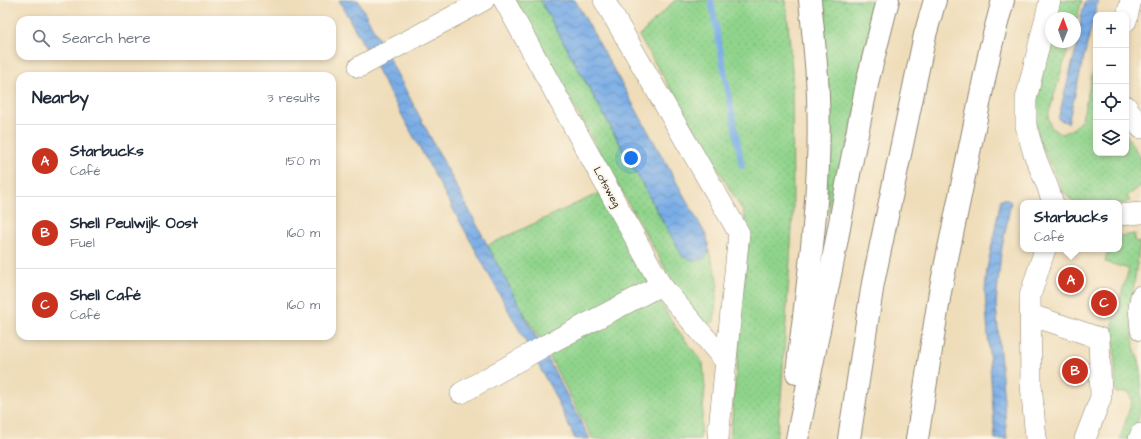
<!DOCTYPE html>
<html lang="en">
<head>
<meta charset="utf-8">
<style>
  body { margin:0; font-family:"Architects Daughter",sans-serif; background:#f6f6f7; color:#1f2937 }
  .controls { position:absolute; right:12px; top:12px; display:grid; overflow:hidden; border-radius:8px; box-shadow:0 2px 6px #0003 }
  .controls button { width:36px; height:36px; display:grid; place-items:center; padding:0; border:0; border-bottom:1px solid #e0e1e3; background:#fff; color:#1f2937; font:20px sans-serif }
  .compass { position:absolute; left:1045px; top:12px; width:36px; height:36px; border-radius:50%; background:#fff; box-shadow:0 2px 6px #0003; rotate:1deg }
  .you { position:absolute; left:631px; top:158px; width:14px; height:14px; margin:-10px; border:3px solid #fff; border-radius:50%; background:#1a73e8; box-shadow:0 0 0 6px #1a73e833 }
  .badge { display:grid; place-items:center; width:26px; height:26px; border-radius:50%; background:#c8321e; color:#fff; font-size:13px; font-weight:700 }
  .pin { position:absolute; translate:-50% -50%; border:2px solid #fff; box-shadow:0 1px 4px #0006 }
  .popup { position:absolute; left:1020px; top:200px; width:102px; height:52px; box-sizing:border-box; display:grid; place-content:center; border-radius:8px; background:#fff; filter:drop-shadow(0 1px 3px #0005); font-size:13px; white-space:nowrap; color:#747a83 }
  .popup b { font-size:15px; color:#1f2937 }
  .popup::after { content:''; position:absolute; left:50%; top:100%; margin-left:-8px; border:8px solid transparent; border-top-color:#fff }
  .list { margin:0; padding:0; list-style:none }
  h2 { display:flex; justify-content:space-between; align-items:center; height:52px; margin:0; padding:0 16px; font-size:17px }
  h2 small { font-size:13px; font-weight:400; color:#747a83 }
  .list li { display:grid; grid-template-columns:26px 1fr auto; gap:12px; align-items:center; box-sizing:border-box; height:72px; padding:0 16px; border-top:1px solid #e0e1e3 }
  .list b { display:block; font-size:15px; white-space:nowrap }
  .list p { margin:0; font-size:13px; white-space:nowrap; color:#747a83 }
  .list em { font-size:13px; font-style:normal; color:#747a83 }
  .icon { flex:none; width:22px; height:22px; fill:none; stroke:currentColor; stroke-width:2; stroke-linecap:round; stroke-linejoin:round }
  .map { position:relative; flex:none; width:1141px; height:439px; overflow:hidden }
  .search { position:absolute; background:#fff; box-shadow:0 2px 6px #0003; left:16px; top:16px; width:320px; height:44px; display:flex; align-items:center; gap:10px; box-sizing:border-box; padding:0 14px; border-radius:12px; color:#747a83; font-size:15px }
  .panel { position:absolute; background:#fff; box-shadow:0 2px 6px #0003; left:16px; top:72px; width:320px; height:268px; border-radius:12px }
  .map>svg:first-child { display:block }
  .grass { fill:url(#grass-dots); stroke:#5e805c }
  .water { fill:url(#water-waves); stroke:#526c88 }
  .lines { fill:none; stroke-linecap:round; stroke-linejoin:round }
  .stream { stroke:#7aade6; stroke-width:6 }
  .minor-casing { stroke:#8d8472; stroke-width:22 }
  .highway-casing { stroke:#8d8472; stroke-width:24 }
  .minor { stroke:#fff; stroke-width:21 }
  .highway { stroke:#fff; stroke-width:22 }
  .labels { text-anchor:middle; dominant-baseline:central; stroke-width:4; stroke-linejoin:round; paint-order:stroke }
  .street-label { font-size:11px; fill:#2b2b2b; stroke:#fcf5e5 }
</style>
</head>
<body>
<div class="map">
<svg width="1141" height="439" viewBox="0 0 1141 439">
  <defs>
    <pattern id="grass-dots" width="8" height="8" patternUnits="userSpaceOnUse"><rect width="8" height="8" fill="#90d48c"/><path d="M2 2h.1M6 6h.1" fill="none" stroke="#7cb679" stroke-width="1.8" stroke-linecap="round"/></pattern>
    <pattern id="water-waves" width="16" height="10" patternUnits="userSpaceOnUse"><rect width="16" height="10" fill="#7aade6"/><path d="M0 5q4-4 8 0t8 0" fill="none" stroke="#648dbb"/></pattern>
  </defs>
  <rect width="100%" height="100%" fill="#fcf5e5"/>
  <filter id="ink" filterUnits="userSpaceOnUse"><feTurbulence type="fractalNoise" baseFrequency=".025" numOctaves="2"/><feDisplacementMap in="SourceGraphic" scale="8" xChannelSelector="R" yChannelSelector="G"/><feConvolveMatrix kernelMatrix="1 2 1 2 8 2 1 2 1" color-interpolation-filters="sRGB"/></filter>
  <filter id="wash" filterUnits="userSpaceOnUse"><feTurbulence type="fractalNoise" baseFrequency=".012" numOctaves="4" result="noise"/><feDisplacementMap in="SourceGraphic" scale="16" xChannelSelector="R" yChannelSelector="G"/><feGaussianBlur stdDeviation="0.9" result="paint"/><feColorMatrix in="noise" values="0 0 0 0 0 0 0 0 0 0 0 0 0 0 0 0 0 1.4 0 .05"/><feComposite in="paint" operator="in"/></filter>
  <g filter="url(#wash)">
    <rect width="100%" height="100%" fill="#efddba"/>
    <g class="grass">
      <path d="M 514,0 L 540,0 L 668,231 L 705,258 L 709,251 L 718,280 L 714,322 L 703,324 L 683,300 Z"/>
      <path d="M 675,0 L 786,0 L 792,70 L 793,213 L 781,398 L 776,439 L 730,439 L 748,241 L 744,213 L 639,36 Z"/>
      <path d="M 815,0 L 880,0 L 830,224 L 824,149 Z"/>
      <path d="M 1058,0 L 1082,0 L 1075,25 L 1075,18 L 1054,18 Z"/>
      <path d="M 1051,29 L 1051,42 L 1070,42 L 1048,116 L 1051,128 L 1062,134 L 1074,128 L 1082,119 L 1096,59 L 1096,153 L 1126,153 L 1126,134 L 1141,159 L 1141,186 L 1127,196 L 1130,201 L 1119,205 L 1119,203 L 1074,203 L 1063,191 L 1039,141 L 1034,115 L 1034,96 Z"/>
      <path d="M 599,193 L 673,324 L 703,363 L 705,388 L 700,439 L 593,439 L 540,339 L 484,247 Z"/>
      <path d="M 1135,234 L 1134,241 L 1140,243 L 1132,298 L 1132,324 L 1134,346 L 1141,369 L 1141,410 L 1132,439 L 1120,439 L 1132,401 L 1129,392 L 1116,393 L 1113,321 L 1129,269 L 1105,262 L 1108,249 L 1119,249 L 1119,236 Z"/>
    </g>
    <g class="water">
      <path d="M 339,0 L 358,0 L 590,439 L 575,439 L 553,392 Z"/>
      <path d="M 540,0 L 575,0 L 707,237 L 709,251 L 706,258 L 696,261 L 683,257 Z"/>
      <path d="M 1086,0 L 1098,0 L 1068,123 L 1058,119 L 1078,41 L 1081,16 Z"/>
      <path d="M 1001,199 L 1006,199 L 1011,202 L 1001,253 L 996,304 L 1007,439 L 995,439 L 985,291 L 987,269 Z"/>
    </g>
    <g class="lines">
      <path class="stream" d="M 711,0 L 742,166"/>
    </g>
  </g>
  <g filter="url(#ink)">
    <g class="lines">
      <g class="minor-casing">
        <g id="minor">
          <path d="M 504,0 L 661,285 L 726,362"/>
          <path d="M 604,0 L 739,233 L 718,439"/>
          <path d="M 1050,0 L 1026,99 L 1026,126 L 1034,154 L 1047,185 L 1053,203"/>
          <path d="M 1126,21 L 1131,0"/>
          <path d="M 359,67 L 484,0"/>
          <path d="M 1126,106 L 1141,128"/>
          <path d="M 1119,215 L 1141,213"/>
          <path d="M 1141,296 L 1139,308 L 1141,330"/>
          <path d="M 1031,315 L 1099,338 L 1101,397 L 1085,439"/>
          <path d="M 461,393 L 548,344 L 661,285"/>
          <path d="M 1036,439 L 1031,384 L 1030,296 L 1045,249"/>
          <path d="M 1139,439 L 1141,434"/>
        </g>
      </g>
      <g class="highway-casing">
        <g id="highway">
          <path d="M 797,373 C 808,282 822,189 818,97 C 817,65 813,32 810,0"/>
          <path d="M 797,439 L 833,260 L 849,174 L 868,79 L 888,0"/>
          <path d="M 849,439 L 873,283 L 925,35 L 935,0"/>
          <path d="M 917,439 L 940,292 L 991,46 L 1003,0"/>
        </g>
      </g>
      <use href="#minor" class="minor"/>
      <use href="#highway" class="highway"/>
    </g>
  </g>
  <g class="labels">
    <g class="street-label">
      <text transform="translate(607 187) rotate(61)">Lotsweg</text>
    </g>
  </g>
</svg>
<div class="controls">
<button>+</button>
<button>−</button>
<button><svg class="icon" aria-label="locate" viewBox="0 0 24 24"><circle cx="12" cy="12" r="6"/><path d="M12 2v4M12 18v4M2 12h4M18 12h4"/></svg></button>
<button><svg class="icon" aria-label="layers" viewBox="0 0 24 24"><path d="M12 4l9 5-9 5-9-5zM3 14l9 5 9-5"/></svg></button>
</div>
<svg class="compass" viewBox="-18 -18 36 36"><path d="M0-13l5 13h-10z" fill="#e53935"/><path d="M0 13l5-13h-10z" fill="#747a83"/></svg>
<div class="you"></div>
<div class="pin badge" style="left:1071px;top:280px">A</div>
<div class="popup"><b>Starbucks</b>Café</div>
<div class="pin badge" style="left:1075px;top:371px">B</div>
<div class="pin badge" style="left:1104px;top:303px">C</div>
<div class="search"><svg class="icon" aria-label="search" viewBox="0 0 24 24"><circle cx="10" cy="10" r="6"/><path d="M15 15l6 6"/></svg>Search here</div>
<section class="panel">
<h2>Nearby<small>3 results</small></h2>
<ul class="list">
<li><span class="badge">A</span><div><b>Starbucks</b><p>Café</p></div><em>150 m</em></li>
<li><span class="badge">B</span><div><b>Shell Peulwijk Oost</b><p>Fuel</p></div><em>160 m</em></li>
<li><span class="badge">C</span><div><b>Shell Café</b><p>Café</p></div><em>160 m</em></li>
</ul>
</section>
</div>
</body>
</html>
